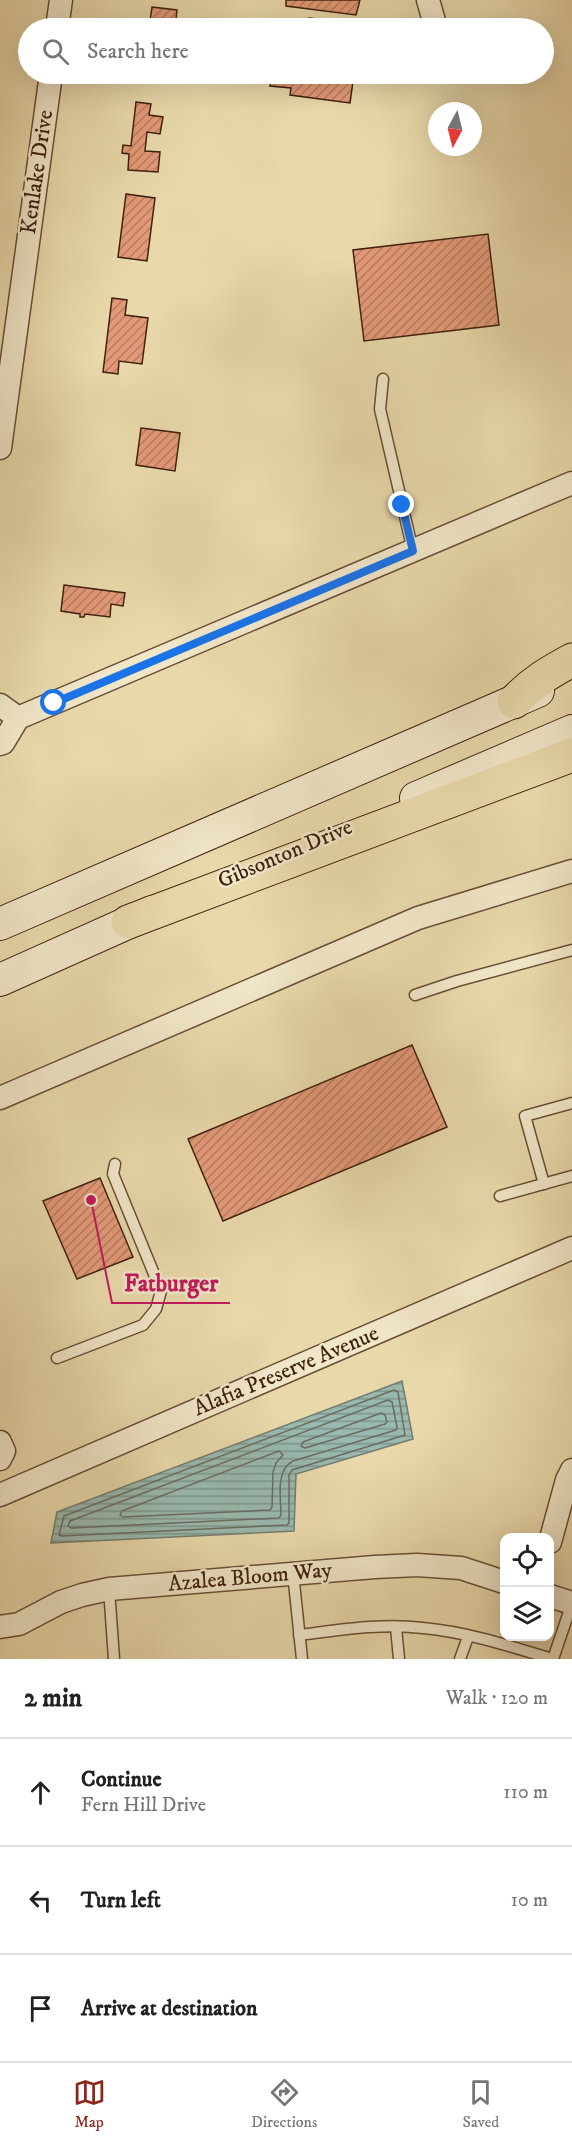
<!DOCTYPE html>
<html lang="en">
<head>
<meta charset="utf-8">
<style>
  body { margin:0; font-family:"IM FELL DW Pica",serif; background:#f6f6f6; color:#202124 }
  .controls { position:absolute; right:18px; bottom:18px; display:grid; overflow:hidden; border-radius:12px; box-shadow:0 6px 24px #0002 }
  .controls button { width:54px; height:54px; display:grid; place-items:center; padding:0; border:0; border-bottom:2px solid #e0e0e0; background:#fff; color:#202124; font:30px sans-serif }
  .compass { position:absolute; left:428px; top:102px; width:54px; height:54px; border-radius:50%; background:#fff; box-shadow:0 6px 24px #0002; rotate:187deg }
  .stop { position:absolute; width:18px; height:18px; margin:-14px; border:4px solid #1a73e8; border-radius:50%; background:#fff }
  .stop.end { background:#1a73e8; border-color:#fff; box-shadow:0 2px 6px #0008 }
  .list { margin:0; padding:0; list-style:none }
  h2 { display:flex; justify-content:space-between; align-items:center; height:78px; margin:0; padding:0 24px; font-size:26px }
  h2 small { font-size:20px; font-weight:400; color:#757577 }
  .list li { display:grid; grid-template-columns:39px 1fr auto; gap:18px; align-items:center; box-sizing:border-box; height:108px; padding:0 24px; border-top:2px solid #e0e0e0 }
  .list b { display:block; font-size:22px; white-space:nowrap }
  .list p { margin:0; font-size:20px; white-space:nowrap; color:#757577 }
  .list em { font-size:20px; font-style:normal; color:#757577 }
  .icon { flex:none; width:33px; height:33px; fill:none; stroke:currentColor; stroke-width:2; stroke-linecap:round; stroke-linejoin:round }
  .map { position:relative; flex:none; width:572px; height:1659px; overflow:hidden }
  .search { position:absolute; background:#fff; box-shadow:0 6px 24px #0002; left:18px; right:18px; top:18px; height:66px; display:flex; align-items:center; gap:15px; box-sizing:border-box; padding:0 21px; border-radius:33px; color:#757577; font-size:22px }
  .sheet { height:402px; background:#fff }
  nav { display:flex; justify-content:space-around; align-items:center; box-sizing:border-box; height:84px; border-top:2px solid #e0e0e0; background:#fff; font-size:16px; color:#757577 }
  nav a { display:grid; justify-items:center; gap:3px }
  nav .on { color:#8f2418 }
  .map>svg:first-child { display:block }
  .water { fill:url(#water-rules); stroke:#747c6f; stroke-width:1.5 }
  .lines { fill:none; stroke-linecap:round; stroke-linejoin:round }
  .shore { stroke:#6c6c60; stroke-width:1.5 }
  .building { fill:url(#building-hatch); stroke:#3f2010; stroke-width:1.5 }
  .lane-casing { stroke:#694e36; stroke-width:13 }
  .street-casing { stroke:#694e36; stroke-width:25 }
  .secondary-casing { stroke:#3f2010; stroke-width:34 }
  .highway-casing { stroke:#3f2010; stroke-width:35 }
  .lane { stroke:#f0e6c8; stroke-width:10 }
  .street { stroke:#f0e6c8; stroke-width:22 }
  .secondary { stroke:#f0e6c8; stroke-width:32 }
  .highway { stroke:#e8d8aa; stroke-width:33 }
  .route { stroke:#1a73e8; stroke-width:8 }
  .labels { text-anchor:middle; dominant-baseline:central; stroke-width:5; stroke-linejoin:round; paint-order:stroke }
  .street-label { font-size:22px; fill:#3f2010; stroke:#f0e6c8 }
  .leader { fill:none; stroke:#c2185b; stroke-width:2 }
  .callout-dot { fill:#c2185b; stroke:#f0e6c8; stroke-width:2 }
  .callout-label { font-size:24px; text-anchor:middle; font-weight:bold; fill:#c2185b; stroke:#f0e6c8; stroke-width:5; stroke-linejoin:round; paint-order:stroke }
</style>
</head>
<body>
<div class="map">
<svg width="572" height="1659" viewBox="0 0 572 1659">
  <defs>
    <pattern id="water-rules" width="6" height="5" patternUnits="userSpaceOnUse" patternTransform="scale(1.5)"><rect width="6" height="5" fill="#98b9af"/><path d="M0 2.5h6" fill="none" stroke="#7d968d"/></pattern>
    <pattern id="building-hatch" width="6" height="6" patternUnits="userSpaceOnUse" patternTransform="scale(1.5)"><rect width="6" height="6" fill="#e39977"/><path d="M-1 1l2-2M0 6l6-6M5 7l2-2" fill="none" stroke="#b97c60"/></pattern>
  </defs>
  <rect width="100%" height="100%" fill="#e8d8aa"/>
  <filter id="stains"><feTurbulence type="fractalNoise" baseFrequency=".00333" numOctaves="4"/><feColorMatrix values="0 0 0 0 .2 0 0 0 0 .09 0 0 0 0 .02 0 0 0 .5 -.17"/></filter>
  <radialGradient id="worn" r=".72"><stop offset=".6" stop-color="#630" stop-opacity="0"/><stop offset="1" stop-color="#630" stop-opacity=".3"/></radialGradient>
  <path class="water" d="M 402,1381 L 413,1439 L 296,1474 L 294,1531 L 51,1543 L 57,1512 Z"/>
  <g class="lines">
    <g class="shore">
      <path d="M 394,1390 L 398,1392 L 405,1435 L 292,1470 L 289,1475 L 289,1523 L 287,1525 L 62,1536 L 59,1535 L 64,1516 Z"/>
      <path d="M 388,1400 L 392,1402 L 397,1427 L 396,1430 L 293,1461 C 275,1470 281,1499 281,1515 L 279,1518 L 71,1528 L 68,1526 L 70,1521 Z"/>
      <path d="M 381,1413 L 385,1415 L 387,1422 L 385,1424 L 305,1448 L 301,1446 L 303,1442 Z"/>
      <path d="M 279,1451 L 283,1455 L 276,1463 L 273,1472 L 272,1507 L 270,1510 L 123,1517 L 120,1515 L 122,1511 Z"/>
    </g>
  </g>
  <g class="building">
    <path d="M 286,0 L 360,0 L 356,15 L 286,6 Z"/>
    <path d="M 152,7 L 177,10 L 175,28 L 149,28 Z"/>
    <path d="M 309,18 L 357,24 L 356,28 L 308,28 Z"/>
    <path d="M 272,74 L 354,74 L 350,103 L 290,95 L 291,88 L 270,86 Z"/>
    <path d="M 136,102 L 151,104 L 149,115 L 163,117 L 160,134 L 147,132 L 145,151 L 160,152 L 158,172 L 128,170 L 129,154 L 122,153 L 123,145 L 131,146 Z"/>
    <path d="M 126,194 L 155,198 L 147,261 L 118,257 Z"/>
    <path d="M 488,234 L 499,325 L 364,341 L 353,250 Z"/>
    <path d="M 112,298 L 127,300 L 125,315 L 148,318 L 142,364 L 119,361 L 118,374 L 103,372 Z"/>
    <path d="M 141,428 L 180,433 L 175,471 L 136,465 Z"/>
    <path d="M 64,585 L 125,593 L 123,606 L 111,604 L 110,617 L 85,614 L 84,617 L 80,617 L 80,614 L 61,611 Z"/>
    <path d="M 412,1045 L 447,1127 L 223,1221 L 188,1139 Z"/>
    <path d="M 100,1178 L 133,1257 L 77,1279 L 43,1201 Z"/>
  </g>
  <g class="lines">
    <g class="lane-casing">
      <g id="lane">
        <path d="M 383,379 L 380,409 L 413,551"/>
        <path d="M 415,995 L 457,981 L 572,950"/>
        <path d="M 544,1184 L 525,1116 L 572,1103"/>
        <path d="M 500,1196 L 572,1176"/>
        <path d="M 57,1358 L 143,1325 L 156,1309 L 161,1291 L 113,1174 L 115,1164"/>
        <path d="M 293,1573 L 302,1659"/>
        <path d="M 109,1589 L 114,1659"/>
        <path d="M 396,1627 L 399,1659"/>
        <path d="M 299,1635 C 340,1630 382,1623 423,1628 C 467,1632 510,1646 552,1659"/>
        <path d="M 460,1659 L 468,1637"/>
        <path d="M 553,1659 L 572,1603"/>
      </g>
    </g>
    <g class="street-casing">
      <g id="street">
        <path d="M 428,0 L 436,28"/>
        <path d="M 57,28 L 61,0"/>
        <path d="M 0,448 L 51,74"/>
        <path d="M 0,705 L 18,718"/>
        <path d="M 0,744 L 3,743 L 18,718 L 572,483"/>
        <path d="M 0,1098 L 418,918 L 572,871"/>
        <path d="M 0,1442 L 4,1451 L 0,1459"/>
        <path d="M 0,1495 L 572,1248"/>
        <path d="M 550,1542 L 567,1480 L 572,1470"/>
        <path d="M 550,1596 L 572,1603"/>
        <path d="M 0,1627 L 19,1624 L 61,1602 L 82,1595 L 109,1589 L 375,1567 L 417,1565 L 461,1568 L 504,1582"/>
      </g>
    </g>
    <g class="secondary-casing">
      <g id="secondary">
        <path d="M 416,798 L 572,731"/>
        <path d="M 0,924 L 538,691"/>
        <path d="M 0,980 L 152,912"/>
      </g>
    </g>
    <g class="highway-casing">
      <g id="highway">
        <path d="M 514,702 C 531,683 550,672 572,660"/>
        <path d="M 128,922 L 572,755"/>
      </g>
    </g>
    <use href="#lane" class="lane"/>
    <use href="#street" class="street"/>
    <use href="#secondary" class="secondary"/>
    <use href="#highway" class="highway"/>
  </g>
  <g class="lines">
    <path class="route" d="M 54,703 L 413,551 L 402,505"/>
  </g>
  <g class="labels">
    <g class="street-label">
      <text transform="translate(37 172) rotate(-82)">Kenlake Drive</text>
      <text transform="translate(285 854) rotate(-23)">Gibsonton Drive</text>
      <text transform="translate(286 1371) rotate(-23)">Alafia Preserve Avenue</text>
      <text transform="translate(250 1577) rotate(-5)">Azalea Bloom Way</text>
    </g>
  </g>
  <path class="leader" d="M91 1200L112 1303H230"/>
  <circle class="callout-dot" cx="91" cy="1200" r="6"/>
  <g class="callout-label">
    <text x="171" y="1291">Fatburger</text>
  </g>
  <rect width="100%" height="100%" filter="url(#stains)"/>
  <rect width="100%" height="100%" fill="url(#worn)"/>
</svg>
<div class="controls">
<button><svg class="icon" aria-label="locate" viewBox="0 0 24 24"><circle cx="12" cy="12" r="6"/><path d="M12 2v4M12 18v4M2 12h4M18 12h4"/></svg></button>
<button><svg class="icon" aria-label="layers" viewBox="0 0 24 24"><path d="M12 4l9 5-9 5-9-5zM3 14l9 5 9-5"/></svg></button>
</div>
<svg class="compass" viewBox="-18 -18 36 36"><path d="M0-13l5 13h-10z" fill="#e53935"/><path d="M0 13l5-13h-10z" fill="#757577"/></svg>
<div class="stop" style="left:54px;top:703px"></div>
<div class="stop end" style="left:402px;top:505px"></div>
<div class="search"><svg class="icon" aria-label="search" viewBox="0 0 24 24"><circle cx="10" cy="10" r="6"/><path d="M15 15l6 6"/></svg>Search here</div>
</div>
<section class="sheet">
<h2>2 min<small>Walk · 120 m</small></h2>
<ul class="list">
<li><svg class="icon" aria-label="ahead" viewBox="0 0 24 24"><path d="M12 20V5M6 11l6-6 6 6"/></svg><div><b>Continue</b><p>Fern Hill Drive</p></div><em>110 m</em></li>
<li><svg class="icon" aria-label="left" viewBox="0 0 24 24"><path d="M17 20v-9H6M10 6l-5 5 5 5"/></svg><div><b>Turn left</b></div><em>10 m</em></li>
<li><svg class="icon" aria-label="arrive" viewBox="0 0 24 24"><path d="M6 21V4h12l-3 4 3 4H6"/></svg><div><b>Arrive at destination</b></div></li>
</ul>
</section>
<nav>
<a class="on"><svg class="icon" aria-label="map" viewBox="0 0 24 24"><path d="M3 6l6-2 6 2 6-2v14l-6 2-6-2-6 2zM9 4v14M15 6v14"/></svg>Map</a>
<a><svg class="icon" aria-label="directions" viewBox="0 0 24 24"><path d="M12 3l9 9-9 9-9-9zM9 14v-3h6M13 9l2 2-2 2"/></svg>Directions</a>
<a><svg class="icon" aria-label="saved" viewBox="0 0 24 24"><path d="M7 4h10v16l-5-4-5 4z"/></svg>Saved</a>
</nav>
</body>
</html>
